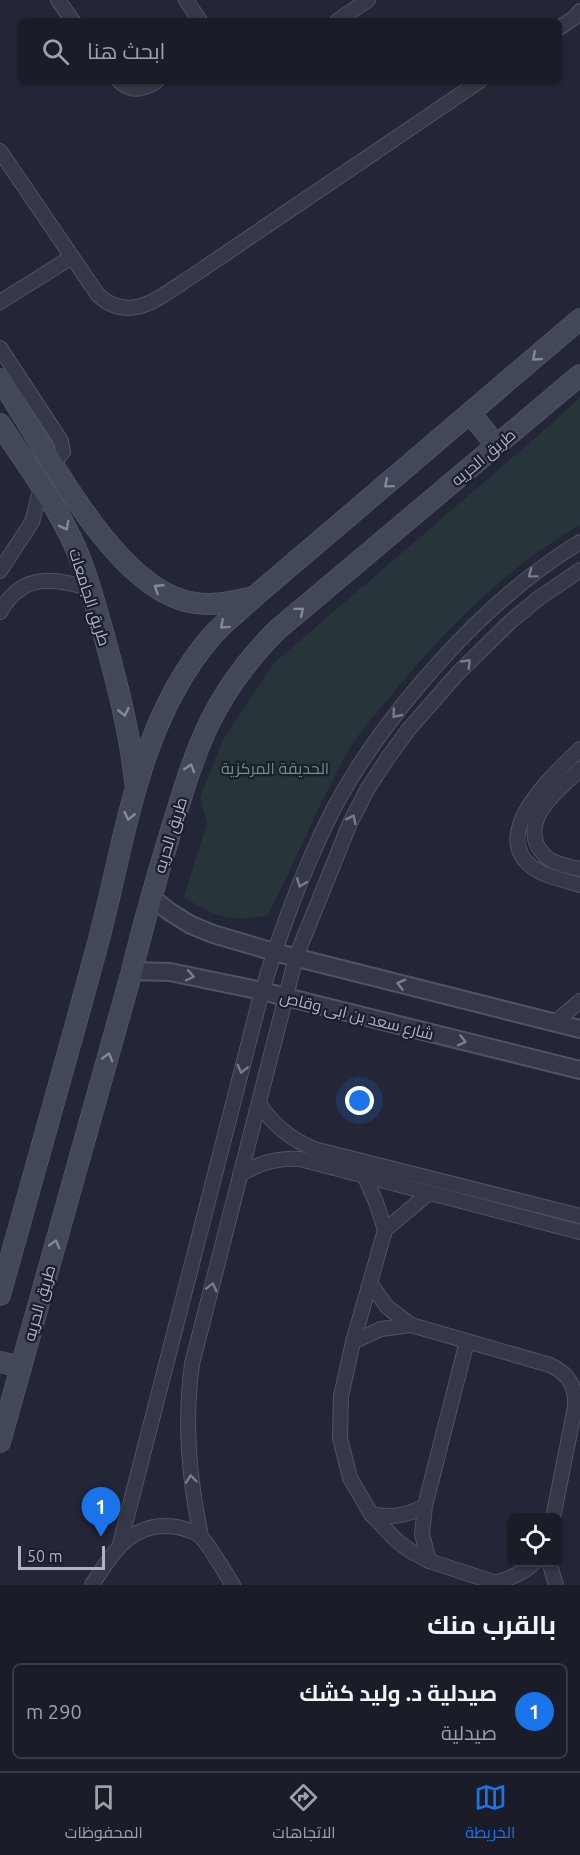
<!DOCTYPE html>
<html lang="ar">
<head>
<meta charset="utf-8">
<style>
  body { margin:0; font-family:Ubuntu,Cairo,sans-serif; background:#232530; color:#f1f3f6; direction:rtl }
  .controls { position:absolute; right:18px; bottom:18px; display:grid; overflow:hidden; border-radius:9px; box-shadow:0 2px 4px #0004 }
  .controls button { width:54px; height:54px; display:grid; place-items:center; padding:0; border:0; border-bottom:2px solid #383a45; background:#1a1c28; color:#f1f3f6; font:30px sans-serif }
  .scale { position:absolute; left:18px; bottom:15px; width:87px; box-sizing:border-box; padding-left:6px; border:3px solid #b0b3c4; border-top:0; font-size:16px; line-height:21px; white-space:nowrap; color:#b0b3c4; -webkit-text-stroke:4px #1b1e2c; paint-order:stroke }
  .you { position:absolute; left:360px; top:1101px; width:21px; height:21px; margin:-15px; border:4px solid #fff; border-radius:50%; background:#1a73e8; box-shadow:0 0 0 9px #1a73e833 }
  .badge { display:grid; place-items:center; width:39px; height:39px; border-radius:50%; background:#1a73e8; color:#fff; font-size:20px; font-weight:700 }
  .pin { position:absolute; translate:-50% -50px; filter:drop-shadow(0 2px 3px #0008) }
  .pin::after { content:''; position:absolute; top:32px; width:21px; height:18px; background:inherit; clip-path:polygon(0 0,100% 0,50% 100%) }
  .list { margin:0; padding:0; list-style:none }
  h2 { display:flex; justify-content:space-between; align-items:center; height:78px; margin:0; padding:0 24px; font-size:26px }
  h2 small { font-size:20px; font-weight:400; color:#9fa1a8 }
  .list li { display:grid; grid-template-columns:39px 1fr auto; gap:18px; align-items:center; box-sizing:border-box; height:96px; margin:0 12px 12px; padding:0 12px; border:2px solid #383a45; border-radius:9px }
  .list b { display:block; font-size:22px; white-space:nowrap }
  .list p { margin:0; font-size:20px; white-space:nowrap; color:#9fa1a8 }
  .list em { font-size:20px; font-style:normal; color:#9fa1a8 }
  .icon { flex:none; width:33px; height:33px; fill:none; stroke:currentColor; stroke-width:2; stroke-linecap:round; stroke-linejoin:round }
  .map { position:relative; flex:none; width:580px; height:1585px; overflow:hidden; direction:ltr }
  .search { position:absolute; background:#1a1c28; box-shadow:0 2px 4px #0004; left:18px; right:18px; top:18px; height:66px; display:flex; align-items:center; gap:15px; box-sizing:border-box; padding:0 21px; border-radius:9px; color:#9fa1a8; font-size:22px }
  .sheet { height:186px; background:#1a1c28 }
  nav { display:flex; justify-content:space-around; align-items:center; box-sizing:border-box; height:84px; border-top:2px solid #383a45; background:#1a1c28; font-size:16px; color:#9fa1a8 }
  nav a { display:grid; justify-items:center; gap:3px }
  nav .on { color:#1a73e8 }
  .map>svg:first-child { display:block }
  .green { fill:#27353b }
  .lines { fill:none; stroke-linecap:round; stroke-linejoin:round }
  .minor-casing { stroke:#505362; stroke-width:16 }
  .tertiary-casing { stroke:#505362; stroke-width:20 }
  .secondary-casing { stroke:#505362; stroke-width:22 }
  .minor { stroke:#353947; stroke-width:14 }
  .tertiary { stroke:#353947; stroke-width:16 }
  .secondary { stroke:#43475a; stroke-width:20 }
  .oneway { stroke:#84889a }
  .oneway2 { stroke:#797c8c }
  .labels { text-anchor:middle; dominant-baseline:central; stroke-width:4.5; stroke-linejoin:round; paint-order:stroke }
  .street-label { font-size:16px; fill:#b0b3c4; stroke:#1b1e2c }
  .park-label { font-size:16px; fill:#69937b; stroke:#1b1e2c }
</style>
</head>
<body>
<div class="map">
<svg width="580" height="1585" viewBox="0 0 580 1585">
  <rect width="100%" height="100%" fill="#222636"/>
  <path class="green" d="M 580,398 L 580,525 C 505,568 443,631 389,698 C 375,715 358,733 347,753 C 318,805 295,863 267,916 C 228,921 217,918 184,897 L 207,823 L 200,797 L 224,738 L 274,663 L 527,445 Z"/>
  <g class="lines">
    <g class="minor-casing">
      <g id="minor">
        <path d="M 58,0 L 73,21"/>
        <path d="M 186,0 L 200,21"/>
        <path d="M 337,21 L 368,0"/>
        <path d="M 559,28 L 574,18 L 580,11"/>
        <path d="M 119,81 C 131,92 144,90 157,81"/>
        <path d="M 0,151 L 98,295 C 131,325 161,296 191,277 L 480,81"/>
        <path d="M 0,302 L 72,257"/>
        <path d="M 0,348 L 61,441 L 63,452 L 52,465"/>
        <path d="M 0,571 L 32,522 L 41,488"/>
        <path d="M 0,612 C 22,573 53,577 91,589"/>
        <path d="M 580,749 C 555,773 488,833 532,867 C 546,877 564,880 580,885"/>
        <path d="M 580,769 C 561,789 524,814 537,845 C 540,850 544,856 549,859 C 558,865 570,867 580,869"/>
        <path d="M 554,1023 L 580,1001"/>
        <path d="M 259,1104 C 273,1125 290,1139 314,1149 L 580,1216"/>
        <path d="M 240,1175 C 259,1162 278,1158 300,1159 L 580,1232"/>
        <path d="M 364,1175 L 376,1202 L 385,1230 L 353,1342 L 341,1396 L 340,1438 L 350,1478 L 371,1514 L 397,1541 L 412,1552 L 429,1561 L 503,1585"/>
        <path d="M 385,1230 L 429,1193"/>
        <path d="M 370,1283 L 387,1307 L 411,1325 L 550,1365 C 569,1374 576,1386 575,1407 L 553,1518"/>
        <path d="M 353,1342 L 381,1329 L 411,1325"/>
        <path d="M 371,1514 C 391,1518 406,1516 425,1506"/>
        <path d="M 201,1536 C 189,1478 184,1423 192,1364 L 296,957 L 350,823 L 367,790 L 387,759 L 409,729 L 458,673 L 511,621 L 539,598 L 580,570"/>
        <path d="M 120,1544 L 262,991 C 281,930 304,867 333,810 C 357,764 388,722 421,683 C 468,628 518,580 580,542"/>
        <path d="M 429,1561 L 422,1534 L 425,1506 L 467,1341"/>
        <path d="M 549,1562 L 556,1585"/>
        <path d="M 495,1583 C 511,1578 523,1573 535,1562"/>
        <path d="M 92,1585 C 113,1552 132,1520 177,1527 C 186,1529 197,1532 202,1538 C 214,1552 223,1570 233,1585"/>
      </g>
    </g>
    <g class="tertiary-casing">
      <g id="tertiary">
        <path d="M 151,897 L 170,912 L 191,925 L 213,934 L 274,952 L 580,1029"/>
        <path d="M 132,971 L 170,972 L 262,991 L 580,1070"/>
      </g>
    </g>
    <g class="secondary-casing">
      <g id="secondary">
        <path d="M 0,379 C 42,441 108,578 182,600 C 207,608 229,602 254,597"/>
        <path d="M 471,414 L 496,445"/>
        <path d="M 0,424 C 22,458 48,492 66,528 C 85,563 94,601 105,639 C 118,687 130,733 135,782"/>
        <path d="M 0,1295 C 32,1182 64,1068 95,954 C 125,847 135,726 211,637 C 223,623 240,610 254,597 L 580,319"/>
        <path d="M 0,1362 L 21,1367"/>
        <path d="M 0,1442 L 132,971 C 143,925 156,880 170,834 C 196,748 212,695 277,630 L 580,375"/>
      </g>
    </g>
    <use href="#minor" class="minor"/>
    <use href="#tertiary" class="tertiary"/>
    <use href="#secondary" class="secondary"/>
  </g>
  <defs><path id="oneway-chevron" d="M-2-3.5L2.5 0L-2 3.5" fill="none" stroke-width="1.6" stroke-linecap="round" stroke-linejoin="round" transform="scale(1.5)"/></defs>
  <g class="oneway">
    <use href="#oneway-chevron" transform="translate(536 357) rotate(139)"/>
    <use href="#oneway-chevron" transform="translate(388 484) rotate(140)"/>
    <use href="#oneway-chevron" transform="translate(65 526) rotate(62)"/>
    <use href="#oneway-chevron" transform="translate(158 588) rotate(-147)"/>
    <use href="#oneway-chevron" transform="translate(300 611) rotate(-40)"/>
    <use href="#oneway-chevron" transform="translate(224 625) rotate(138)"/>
    <use href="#oneway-chevron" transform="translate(124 712) rotate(77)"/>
    <use href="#oneway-chevron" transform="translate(190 768) rotate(-73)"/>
    <use href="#oneway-chevron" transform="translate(129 816) rotate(103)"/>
    <use href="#oneway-chevron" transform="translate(108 1057) rotate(-74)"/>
    <use href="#oneway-chevron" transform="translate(55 1244) rotate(-74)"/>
  </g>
  <g class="oneway2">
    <use href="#oneway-chevron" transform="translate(532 574) rotate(143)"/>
    <use href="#oneway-chevron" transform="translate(467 663) rotate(-46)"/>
    <use href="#oneway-chevron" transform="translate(396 714) rotate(129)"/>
    <use href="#oneway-chevron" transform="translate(352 819) rotate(-63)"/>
    <use href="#oneway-chevron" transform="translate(301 883) rotate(111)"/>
    <use href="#oneway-chevron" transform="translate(190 976) rotate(12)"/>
    <use href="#oneway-chevron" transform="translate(401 984) rotate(-166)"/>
    <use href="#oneway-chevron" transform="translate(462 1041) rotate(14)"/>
    <use href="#oneway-chevron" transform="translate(242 1069) rotate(104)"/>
    <use href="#oneway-chevron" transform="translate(212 1287) rotate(-76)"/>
    <use href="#oneway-chevron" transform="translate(191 1479) rotate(-97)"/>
  </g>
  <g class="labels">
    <g class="street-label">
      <text transform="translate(483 457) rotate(-40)">طريق الحريه</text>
      <text transform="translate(90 597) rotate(72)">طريق الجامعات</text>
      <text transform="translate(170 835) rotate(-73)">طريق الحريه</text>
      <text transform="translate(357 1015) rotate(14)">شارع سعد بن ابى وقاص</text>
      <text transform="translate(39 1303) rotate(-74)">طريق الحريه</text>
    </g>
    <g class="park-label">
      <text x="275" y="768">الحديقة المركزية</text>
    </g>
  </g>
</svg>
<div class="controls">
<button><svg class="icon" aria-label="locate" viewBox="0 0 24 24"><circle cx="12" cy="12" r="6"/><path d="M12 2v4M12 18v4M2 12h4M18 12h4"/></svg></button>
</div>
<div class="scale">50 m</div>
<div class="you"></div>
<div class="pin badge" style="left:101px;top:1537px">1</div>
<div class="search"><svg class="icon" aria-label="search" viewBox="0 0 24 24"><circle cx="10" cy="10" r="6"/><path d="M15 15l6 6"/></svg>ابحث هنا</div>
</div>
<section class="sheet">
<h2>بالقرب منك<small></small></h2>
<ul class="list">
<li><span class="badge">1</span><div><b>صيدلية د. وليد كشك</b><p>صيدلية</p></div><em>290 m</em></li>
</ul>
</section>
<nav>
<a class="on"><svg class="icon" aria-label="map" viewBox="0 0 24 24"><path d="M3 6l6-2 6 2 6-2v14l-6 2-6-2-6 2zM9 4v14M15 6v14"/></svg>الخريطة</a>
<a><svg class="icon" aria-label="directions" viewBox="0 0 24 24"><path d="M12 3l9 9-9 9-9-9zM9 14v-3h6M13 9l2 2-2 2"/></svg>الاتجاهات</a>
<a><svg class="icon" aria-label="saved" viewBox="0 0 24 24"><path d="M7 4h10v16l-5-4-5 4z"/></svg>المحفوظات</a>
</nav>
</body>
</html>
